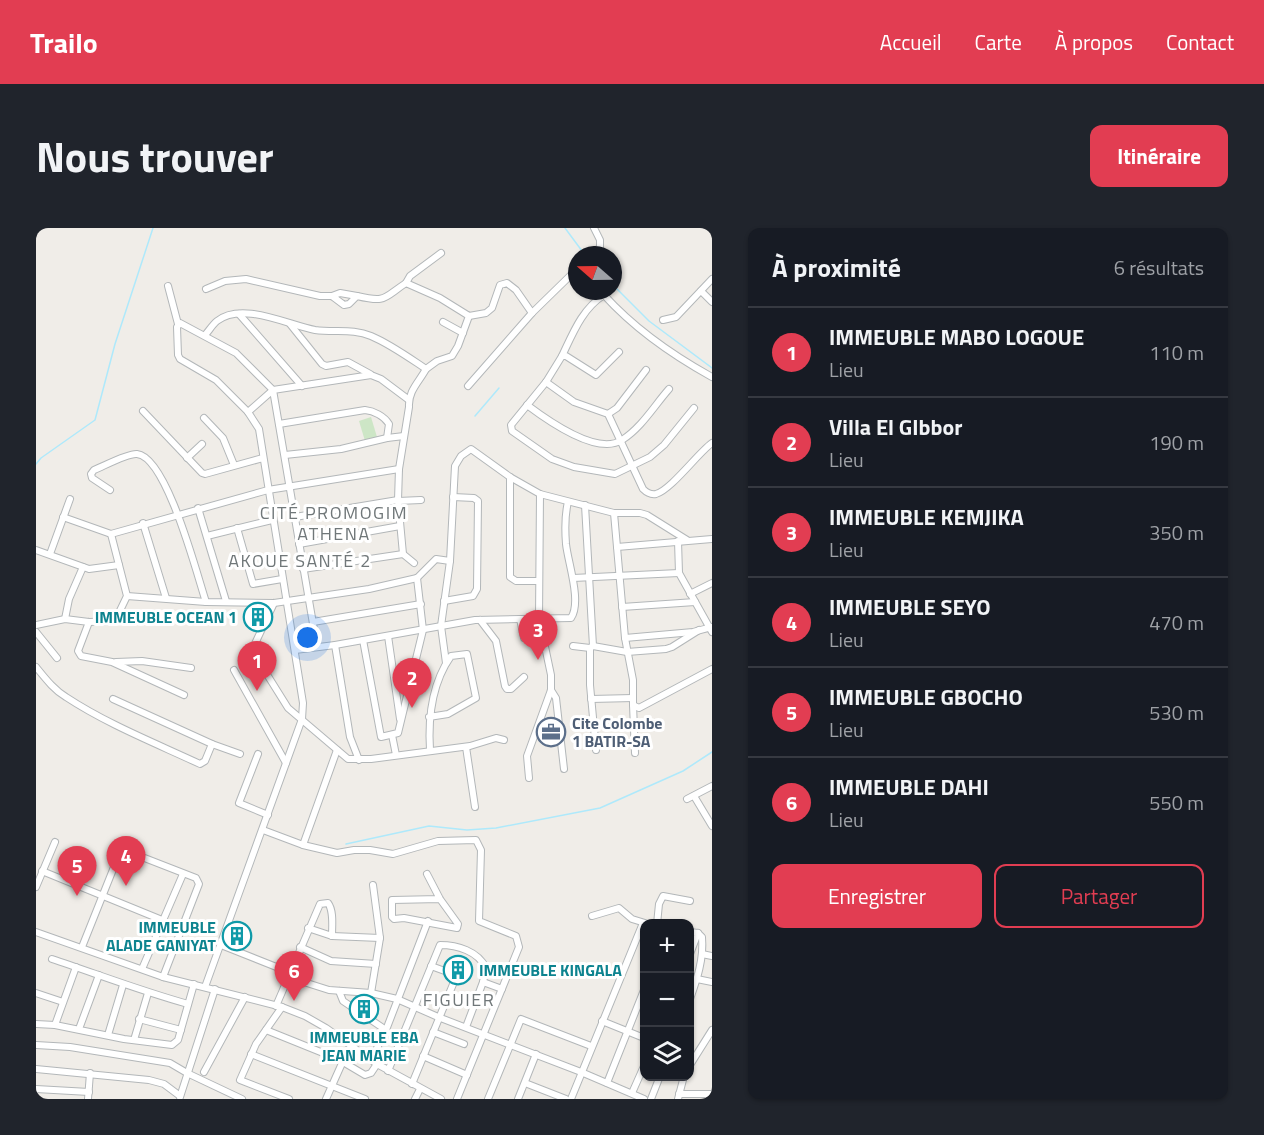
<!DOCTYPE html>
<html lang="fr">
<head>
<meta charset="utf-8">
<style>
  body { margin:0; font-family:"Titillium Web",sans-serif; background:#20242c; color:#f1f3f6 }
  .controls { position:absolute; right:18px; bottom:18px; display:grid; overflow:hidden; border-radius:12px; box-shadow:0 2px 4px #0004 }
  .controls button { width:54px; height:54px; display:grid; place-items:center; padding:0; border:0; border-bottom:2px solid #363941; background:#171b24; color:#f1f3f6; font:30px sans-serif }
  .compass { position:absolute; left:532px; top:18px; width:54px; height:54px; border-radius:50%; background:#171b24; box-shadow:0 2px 4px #0004; rotate:290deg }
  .you { position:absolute; left:272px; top:410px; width:21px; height:21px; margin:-15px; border:4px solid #fff; border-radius:50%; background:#1a73e8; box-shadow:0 0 0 9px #1a73e833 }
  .badge { display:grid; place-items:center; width:39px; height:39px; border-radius:50%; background:#e23d52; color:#fff; font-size:20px; font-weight:700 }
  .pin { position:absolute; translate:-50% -50px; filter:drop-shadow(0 2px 3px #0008) }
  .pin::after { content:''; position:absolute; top:32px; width:21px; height:18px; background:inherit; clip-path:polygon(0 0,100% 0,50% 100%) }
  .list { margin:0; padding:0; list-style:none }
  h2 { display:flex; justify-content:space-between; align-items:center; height:78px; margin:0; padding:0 24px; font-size:26px }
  h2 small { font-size:20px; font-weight:400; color:#9ea1a6 }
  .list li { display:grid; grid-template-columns:39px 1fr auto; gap:18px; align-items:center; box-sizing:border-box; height:90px; padding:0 24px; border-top:2px solid #363941 }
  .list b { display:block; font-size:22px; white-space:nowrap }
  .list p { margin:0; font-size:20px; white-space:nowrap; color:#9ea1a6 }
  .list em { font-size:20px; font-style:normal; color:#9ea1a6 }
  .actions { display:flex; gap:12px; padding:18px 24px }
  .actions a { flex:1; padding:14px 0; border:2px solid #e23d52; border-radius:12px; text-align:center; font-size:21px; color:#e23d52 }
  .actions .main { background:#e23d52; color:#fff }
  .icon { flex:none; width:33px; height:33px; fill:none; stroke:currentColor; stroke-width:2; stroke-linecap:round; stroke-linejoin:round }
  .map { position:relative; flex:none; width:676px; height:871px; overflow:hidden; border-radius:12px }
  header { display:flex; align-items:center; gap:36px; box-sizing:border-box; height:84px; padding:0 30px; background:#e23d52; color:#fff }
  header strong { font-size:28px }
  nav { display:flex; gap:33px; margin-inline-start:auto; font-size:21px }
  .intro { display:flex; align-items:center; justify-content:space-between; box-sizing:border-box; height:144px; padding:0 36px }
  h1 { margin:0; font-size:42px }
  .button { padding:15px 27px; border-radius:12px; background:#e23d52; color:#fff; font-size:21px; font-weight:700 }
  main { display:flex; gap:36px; padding:0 36px }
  aside { flex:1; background:#171b24; border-radius:12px; box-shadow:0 2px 4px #0004 }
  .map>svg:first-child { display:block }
  .grass { fill:#cde6c6 }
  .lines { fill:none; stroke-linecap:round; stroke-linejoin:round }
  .stream { stroke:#aee9fb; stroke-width:1.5 }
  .minor-casing { stroke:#b3b7b9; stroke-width:8 }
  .minor { stroke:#fff; stroke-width:6 }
  .labels { text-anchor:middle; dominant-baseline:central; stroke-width:6; stroke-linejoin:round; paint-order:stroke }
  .culture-label { font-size:16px; font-weight:bold; fill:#0d838f; stroke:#fff; text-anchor:end }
  .service-label { font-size:16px; font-weight:bold; fill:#4e5e75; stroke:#fff; text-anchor:start }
  .neighbourhood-label { font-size:18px; letter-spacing:1.5px; fill:#707779; stroke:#fff }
</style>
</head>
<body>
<header>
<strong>Trailo</strong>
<nav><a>Accueil</a><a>Carte</a><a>À propos</a><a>Contact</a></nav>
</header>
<div class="intro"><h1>Nous trouver</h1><a class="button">Itinéraire</a></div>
<main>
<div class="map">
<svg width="676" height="871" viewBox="0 0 676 871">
  <rect width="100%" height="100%" fill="#f0ede8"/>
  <path class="grass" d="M 335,189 L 341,209 L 329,213 L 323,193 Z"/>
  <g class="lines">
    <g class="stream">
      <path d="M 529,0 L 549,27"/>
      <path d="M 577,57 L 613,93 L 676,140"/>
      <path d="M 439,188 L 463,160"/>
      <path d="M 0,236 L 5,230 L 59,192 L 79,116 L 117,0"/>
      <path d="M 310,616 L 393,598 L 431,602 L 460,600 L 564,580 L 647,543 L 676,524"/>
    </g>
    <g class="minor-casing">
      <g id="minor">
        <path d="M 556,27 L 564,19 L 564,12 L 558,0"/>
        <path d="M 370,55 L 374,48 L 405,25"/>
        <path d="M 132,58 L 142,96"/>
        <path d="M 170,61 L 189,53 L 210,51 L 284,68 L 296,68 L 308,77 L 313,76 L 321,68 C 351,75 347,70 370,55 L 404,70 L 433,88 L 450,85 L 456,80 L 464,57 L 471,55 L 480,62 L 496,85"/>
        <path d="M 665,63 L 676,74"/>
        <path d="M 296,68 L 304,65 L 321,68"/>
        <path d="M 203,86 L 266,158"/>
        <path d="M 627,92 L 640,89 L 676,51"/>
        <path d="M 407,94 L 427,105"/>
        <path d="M 254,96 L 286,136 L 290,138 L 312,134 L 334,146"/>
        <path d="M 169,107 C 173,103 176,97 181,93 C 206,73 252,97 279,102 C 298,105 317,100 335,108 C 354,116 372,129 390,141 C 383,154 372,163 373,179 L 363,241 L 362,272 L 367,326 L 378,335"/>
        <path d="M 583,124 L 560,147 L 530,128 L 526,128 L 510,154 L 475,197 L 476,203 L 516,231 L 538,239 L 579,246 L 614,229 L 628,217 L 658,180"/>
        <path d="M 526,128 C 537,105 546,81 568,67 C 597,99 638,128 676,149"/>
        <path d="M 390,141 L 401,133 L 416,128 L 422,118 L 433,88"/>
        <path d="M 510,154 L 538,174 L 572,186 L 607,261 C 610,264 614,267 620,266 C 635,262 662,225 676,215"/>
        <path d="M 432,158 L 496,85 L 541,41"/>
        <path d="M 491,177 C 511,192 561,228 586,212 C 606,199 618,178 633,161"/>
        <path d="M 107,183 L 166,245 L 169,246 L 227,230"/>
        <path d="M 212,184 L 237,162 L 335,147 L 345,151 L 373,172"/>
        <path d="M 572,186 L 581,180 L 610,142"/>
        <path d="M 168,190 L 187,210 L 198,237"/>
        <path d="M 243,196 L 329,182 C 338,183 348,188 353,196 L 351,210"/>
        <path d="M 249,227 L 305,221 L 351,210 L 368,208"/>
        <path d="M 151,230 L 166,216"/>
        <path d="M 474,249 L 474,349 L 480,353 L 503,353"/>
        <path d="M 74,262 L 56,250 L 55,246 L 58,242 C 68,238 92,225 101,226 C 131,229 161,347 170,374"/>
        <path d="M 362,273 L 385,272"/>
        <path d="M 549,277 L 557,418"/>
        <path d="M 162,280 L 190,373"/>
        <path d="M 578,285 L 589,410 L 597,452 L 597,477 L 603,480 L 676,441"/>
        <path d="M 27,289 L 75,306 L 232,262 L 363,241"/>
        <path d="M 259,289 L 362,272"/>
        <path d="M 107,295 L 130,370"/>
        <path d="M 201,300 L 217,356 L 246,351"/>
        <path d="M 171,308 L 236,292"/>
        <path d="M 642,313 L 643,345 L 676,404"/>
        <path d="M 263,316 L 364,298"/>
        <path d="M 581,319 L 676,311"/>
        <path d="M 0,322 L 53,341 L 83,337"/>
        <path d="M 14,326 L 34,271"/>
        <path d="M 267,341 L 367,326"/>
        <path d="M 537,350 L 643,345"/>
        <path d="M 654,366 L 676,355"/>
        <path d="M 91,368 L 170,374 L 238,375 L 333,361 L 381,350 L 400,331 L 414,333"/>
        <path d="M 408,373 L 437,368 L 441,361 L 442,273 L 438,270 L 417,269"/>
        <path d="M 238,375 L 217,420 L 217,424 L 252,480 L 312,531 L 335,531 L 434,518 L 460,510 L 468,512"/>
        <path d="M 586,379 L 659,374"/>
        <path d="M 29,391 L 33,371 L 47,339"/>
        <path d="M 484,391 L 488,410"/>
        <path d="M 444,392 L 460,413 L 469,458 L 471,461 L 475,461 L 488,449"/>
        <path d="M 53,394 L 42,423 L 45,428 L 76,434 L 148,467"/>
        <path d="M 277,394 L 385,376"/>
        <path d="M 0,397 L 29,391 L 53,394 L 79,393 L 91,368 L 75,306"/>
        <path d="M 0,404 L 21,430"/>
        <path d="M 352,408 L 364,491"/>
        <path d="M 589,410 L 657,404 L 676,399"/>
        <path d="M 327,412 L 345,509 L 362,505 L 387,402 L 381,350"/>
        <path d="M 299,417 L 314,509 L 323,532"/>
        <path d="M 537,418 L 554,420 L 557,418 L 591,424 L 630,421 L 636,419 L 663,402"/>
        <path d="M 554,420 L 554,457 L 560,522"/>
        <path d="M 259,422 L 299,417 L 439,392 L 535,390 C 546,374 532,335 530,316 C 529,303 529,286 532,274"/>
        <path d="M 80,434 L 106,433 L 155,440"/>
        <path d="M 410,435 L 405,398 L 414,333 L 419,238 L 425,228 L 435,221 L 474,249 L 504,266 L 578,285 L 604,285 L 611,287 L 651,312"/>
        <path d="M 0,439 C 9,450 18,462 30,469 C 71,496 119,515 164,536 L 169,533 L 176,516"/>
        <path d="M 198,442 L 250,535"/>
        <path d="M 515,462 L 520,470 L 528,541"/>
        <path d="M 77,471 L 176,516 L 204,526"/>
        <path d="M 555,471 L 597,470"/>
        <path d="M 597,477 L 599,525"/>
        <path d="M 393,489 L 412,486 L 440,470 L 431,426 L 415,428 C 396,455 392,490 394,522"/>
        <path d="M 356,507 L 360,527"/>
        <path d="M 430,519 L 439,579"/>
        <path d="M 222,526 L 203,575 L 232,587"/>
        <path d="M 493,550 L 491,528 L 515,462 L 515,447 L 503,390 L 504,266"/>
        <path d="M 658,568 L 676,598"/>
        <path d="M 651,571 L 676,558"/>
        <path d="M 227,602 L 267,617 L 301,625 L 318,622 L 334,622 L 357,626 L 402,613 L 440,612 L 445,622 L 443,693 L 480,708 L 483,719 L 421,871"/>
        <path d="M 267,617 L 301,522"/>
        <path d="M 6,643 L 126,692"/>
        <path d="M 391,646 L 404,671 L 422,696 L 421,700 L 368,690 L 358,691 L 356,689 L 356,672 L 404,671"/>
        <path d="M 0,659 L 19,614"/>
        <path d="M 556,688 L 583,680 L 596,691 L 609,695"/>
        <path d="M 621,696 L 623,676 L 627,668 L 654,673"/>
        <path d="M 0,704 L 127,749 L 246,779 L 269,788 L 290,800 L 341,836 L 405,871"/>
        <path d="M 654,704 L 662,705 L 654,726"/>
        <path d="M 296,708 L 344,710"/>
        <path d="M 185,717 L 253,744"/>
        <path d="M 46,719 L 84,624 L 88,622 L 160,650 L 163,656 L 127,749"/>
        <path d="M 264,719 L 295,733 L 340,736"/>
        <path d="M 666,726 L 676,728"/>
        <path d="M 16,731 C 61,746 105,763 152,776"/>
        <path d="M 106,741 L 147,646"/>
        <path d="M 252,749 L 293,762 L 335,765 L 361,771 L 402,789 L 545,844 L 608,871"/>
        <path d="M 661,751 L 676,754"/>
        <path d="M 447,754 L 466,761"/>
        <path d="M 169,759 L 266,491 L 267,475 L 223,201 L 212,184 L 180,152 L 144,131 L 142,127 L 141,99 L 144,95 L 200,125 L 237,162 L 281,419"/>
        <path d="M 303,763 L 307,773 L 350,802"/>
        <path d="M 0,765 L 27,774"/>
        <path d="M 335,765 L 344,710 L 337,657"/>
        <path d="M 654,771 C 661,751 668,731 666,709 L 662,705"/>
        <path d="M 240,778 L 284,676 L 292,675 C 298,683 296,698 296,708 L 272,700"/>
        <path d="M 246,779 L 220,816 L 204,852 L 253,871"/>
        <path d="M 103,791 L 145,802"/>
        <path d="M 566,793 L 608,810"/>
        <path d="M 0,796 L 19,797 L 88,811 L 136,817 L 142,812 L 158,756"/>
        <path d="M 19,797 L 40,739"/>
        <path d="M 43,801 L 63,747"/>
        <path d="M 230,802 L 302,831 L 329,847 L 335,845 L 341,836"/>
        <path d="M 397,804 L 428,816"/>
        <path d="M 72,807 L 87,757"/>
        <path d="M 98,812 L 112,765"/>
        <path d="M 0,817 L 34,819 L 134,835 L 151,845 L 206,871"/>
        <path d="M 215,826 L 329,871"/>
        <path d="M 387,828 L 431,847"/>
        <path d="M 335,832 L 350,802 L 392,693"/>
        <path d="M 654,837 L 676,802"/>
        <path d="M 0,841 L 113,852 L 128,856 L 144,868"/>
        <path d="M 352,843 L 404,717 C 421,717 442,723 450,740 L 447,754 L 430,799"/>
        <path d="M 168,844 L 209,769"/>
        <path d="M 489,855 L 530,871"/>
        <path d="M 571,855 L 608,762"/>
        <path d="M 376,856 L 420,749 L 417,746 L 395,738"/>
        <path d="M 0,861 L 53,864"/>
        <path d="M 596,865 L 608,838"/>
        <path d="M 643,866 L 676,866"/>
        <path d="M 144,869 L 179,761"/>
        <path d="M 52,871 L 54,845"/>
        <path d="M 290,871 L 307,833"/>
        <path d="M 379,871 L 384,861"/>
        <path d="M 452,871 L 485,791 L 555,818"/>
        <path d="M 482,871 L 500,826"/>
        <path d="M 535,871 L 607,695"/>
        <path d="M 615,871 L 624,848"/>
        <path d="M 642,871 L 648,848"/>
      </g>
    </g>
    <use href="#minor" class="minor"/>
  </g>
  <defs>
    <g id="building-ring" transform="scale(1.5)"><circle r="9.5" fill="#fff" stroke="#0f9aa8" stroke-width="1.5"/><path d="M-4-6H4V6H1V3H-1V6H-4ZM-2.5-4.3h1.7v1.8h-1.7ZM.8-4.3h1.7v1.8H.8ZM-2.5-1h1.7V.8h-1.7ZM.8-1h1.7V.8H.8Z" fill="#0f9aa8"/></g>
    <g id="office-ring" transform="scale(1.5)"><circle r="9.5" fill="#fff" stroke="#5c6f8a" stroke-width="1.5"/><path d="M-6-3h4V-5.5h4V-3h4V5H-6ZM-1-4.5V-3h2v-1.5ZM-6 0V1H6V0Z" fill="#5c6f8a"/></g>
  </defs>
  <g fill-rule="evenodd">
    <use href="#building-ring" x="222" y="389"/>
    <use href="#office-ring" x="515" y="504"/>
    <use href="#building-ring" x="201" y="708"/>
    <use href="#building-ring" x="422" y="742"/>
    <use href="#building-ring" x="328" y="781"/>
  </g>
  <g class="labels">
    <g class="culture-label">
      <text x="201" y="389">IMMEUBLE OCEAN 1</text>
      <text x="180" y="699">IMMEUBLE<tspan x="180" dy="18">ALADE GANIYAT</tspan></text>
      <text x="443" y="742" text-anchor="start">IMMEUBLE KINGALA</text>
      <text x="328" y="809" text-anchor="middle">IMMEUBLE EBA<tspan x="328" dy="18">JEAN MARIE</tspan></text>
    </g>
    <g class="service-label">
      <text x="536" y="495">Cite Colombe<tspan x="536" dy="18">1 BATIR-SA</tspan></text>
    </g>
    <g class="neighbourhood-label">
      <text x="298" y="284">CITÉ PROMOGIM<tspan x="298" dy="21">ATHENA</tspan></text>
      <text x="264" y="332">AKOUE SANTÉ 2</text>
      <text x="423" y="771">FIGUIER</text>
    </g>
  </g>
</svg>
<div class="controls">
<button>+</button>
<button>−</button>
<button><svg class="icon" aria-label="layers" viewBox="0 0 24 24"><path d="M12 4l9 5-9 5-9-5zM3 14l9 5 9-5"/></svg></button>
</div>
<svg class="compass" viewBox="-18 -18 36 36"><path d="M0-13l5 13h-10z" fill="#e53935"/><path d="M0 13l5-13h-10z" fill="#9ea1a6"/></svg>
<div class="you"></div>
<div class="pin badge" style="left:221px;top:463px">1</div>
<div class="pin badge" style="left:376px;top:480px">2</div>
<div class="pin badge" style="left:502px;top:432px">3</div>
<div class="pin badge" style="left:90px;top:658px">4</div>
<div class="pin badge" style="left:41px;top:668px">5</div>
<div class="pin badge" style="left:258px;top:773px">6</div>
</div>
<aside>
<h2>À proximité<small>6 résultats</small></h2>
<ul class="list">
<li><span class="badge">1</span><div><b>IMMEUBLE MABO LOGOUE</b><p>Lieu</p></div><em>110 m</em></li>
<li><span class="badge">2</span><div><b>Villa El GIbbor</b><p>Lieu</p></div><em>190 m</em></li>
<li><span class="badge">3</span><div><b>IMMEUBLE KEMJIKA</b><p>Lieu</p></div><em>350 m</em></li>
<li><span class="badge">4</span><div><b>IMMEUBLE SEYO</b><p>Lieu</p></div><em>470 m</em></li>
<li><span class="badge">5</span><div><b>IMMEUBLE GBOCHO</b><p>Lieu</p></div><em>530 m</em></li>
<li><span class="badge">6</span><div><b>IMMEUBLE DAHI</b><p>Lieu</p></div><em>550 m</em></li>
</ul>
<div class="actions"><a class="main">Enregistrer</a><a>Partager</a></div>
</aside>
</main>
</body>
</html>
